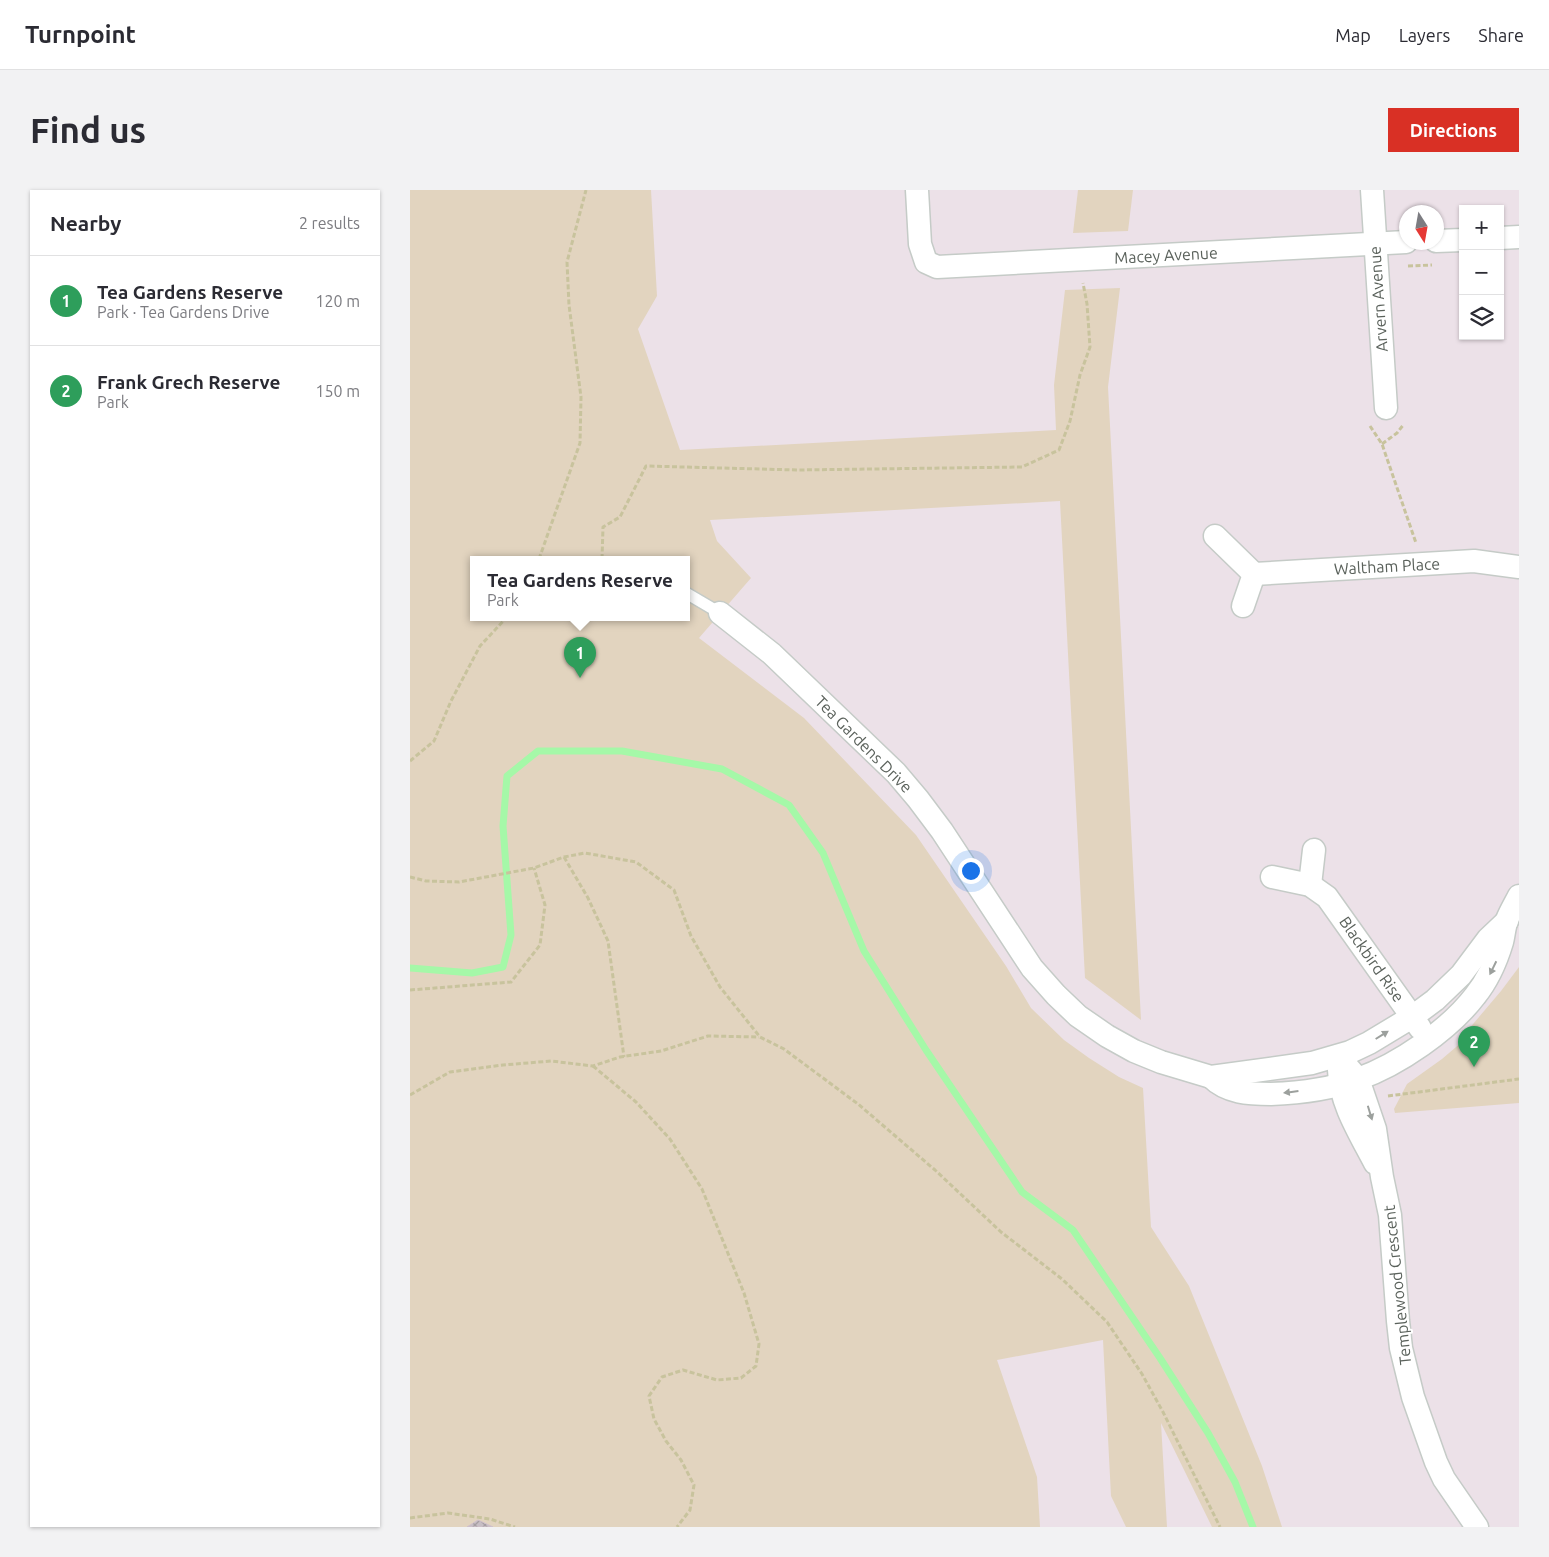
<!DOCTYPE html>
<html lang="en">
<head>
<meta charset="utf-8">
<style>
  body { margin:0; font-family:Ubuntu,sans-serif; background:#f2f2f3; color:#2b2b33 }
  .controls { position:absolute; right:15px; top:15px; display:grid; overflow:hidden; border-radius:0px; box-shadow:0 1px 4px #0004 }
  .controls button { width:45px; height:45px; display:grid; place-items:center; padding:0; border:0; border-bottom:1px solid #e1e1e2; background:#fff; color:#2b2b33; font:25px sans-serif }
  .compass { position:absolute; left:989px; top:15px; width:45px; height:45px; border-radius:50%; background:#fff; box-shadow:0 1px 4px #0004; rotate:169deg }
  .you { position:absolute; left:560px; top:680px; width:18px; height:18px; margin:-12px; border:4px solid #fff; border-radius:50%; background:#1a73e8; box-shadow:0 0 0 8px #1a73e833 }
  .badge { display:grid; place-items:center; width:32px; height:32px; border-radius:50%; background:#d93025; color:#fff; font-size:16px; font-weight:700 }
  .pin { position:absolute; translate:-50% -41px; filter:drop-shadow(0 1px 2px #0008) }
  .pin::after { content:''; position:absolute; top:26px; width:18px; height:15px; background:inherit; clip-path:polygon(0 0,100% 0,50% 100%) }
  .popup { position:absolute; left:60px; top:366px; width:220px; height:65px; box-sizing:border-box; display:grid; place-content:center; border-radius:0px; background:#fff; filter:drop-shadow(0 1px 4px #0005); font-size:16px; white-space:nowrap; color:#7c7c81 }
  .popup b { font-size:19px; color:#2b2b33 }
  .popup::after { content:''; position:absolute; left:50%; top:100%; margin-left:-10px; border:10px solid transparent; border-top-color:#fff }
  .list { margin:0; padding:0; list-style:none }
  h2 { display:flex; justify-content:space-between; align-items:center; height:65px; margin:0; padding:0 20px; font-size:21px }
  h2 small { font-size:16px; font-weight:400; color:#7c7c81 }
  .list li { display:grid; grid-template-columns:32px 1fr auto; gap:15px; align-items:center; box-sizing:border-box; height:90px; padding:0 20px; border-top:1px solid #e1e1e2 }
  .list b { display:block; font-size:19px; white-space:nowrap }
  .list p { margin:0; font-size:16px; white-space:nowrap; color:#7c7c81 }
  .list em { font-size:16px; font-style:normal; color:#7c7c81 }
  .icon { flex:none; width:28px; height:28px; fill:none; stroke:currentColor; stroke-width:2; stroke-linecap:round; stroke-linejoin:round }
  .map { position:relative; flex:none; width:1109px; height:1337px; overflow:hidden; border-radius:0px }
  header { display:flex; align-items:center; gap:30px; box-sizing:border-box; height:70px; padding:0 25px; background:#fff; border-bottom:1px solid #e1e1e2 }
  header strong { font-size:24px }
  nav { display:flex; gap:28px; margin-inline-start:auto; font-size:18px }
  .intro { display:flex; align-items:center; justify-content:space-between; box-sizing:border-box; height:120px; padding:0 30px }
  h1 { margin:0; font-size:35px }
  .button { padding:12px 22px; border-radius:0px; background:#d93025; color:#fff; font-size:18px; font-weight:700 }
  main { display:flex; gap:30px; padding:0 30px }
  aside { flex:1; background:#fff; border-radius:0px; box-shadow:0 1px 4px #0004 }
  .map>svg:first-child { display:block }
  .green { fill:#e2d4bf; fill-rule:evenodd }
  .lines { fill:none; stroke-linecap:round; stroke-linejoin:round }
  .stream { stroke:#a5f8a8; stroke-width:7 }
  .building { fill:url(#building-cross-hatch); stroke:#d0c0cb }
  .lane-casing { stroke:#c5cbc7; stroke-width:14 }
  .street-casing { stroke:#c5cbc7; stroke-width:25 }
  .path { stroke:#c8c39d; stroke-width:3; stroke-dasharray:5 2.5; stroke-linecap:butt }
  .lane { stroke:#fff; stroke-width:11 }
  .street { stroke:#fff; stroke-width:22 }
  .oneway { fill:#9ca09d }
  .labels { text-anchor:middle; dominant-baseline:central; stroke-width:4; stroke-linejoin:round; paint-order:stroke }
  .street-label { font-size:16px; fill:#5a615b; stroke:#fff }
</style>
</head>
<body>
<header>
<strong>Turnpoint</strong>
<nav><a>Map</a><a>Layers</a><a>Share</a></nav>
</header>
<div class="intro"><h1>Find us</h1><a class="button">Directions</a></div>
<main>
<aside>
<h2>Nearby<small>2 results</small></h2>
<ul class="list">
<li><span class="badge" style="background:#2e9e5b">1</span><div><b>Tea Gardens Reserve</b><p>Park · Tea Gardens Drive</p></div><em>120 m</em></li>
<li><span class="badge" style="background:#2e9e5b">2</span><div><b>Frank Grech Reserve</b><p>Park</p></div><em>150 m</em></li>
</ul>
</aside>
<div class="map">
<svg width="1109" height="1337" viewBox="0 0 1109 1337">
  <defs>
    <pattern id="building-cross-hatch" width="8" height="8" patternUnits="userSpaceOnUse" patternTransform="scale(1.25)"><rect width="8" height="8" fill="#c7bec4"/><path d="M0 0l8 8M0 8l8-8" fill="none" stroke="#a59ea2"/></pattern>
  </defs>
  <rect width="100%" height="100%" fill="#ece1e8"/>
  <g class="green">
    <path d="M 0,0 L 241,0 L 247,106 L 228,139 L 270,260 L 646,240 L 644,195 L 655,100 L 710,98 L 698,197 L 731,830 L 675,788 L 650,311 L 300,330 L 307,351 L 341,388 L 289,448 L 394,528 L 506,645 L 596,776 L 621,818 L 654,850 L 679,868 L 709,887 L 733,898 L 741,1037 L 779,1096 L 852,1276 L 872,1337 L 802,1337 L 751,1233 L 757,1337 L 716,1337 L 701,1306 L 693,1150 L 587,1170 L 627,1287 L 630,1337 L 0,1337 ZM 64,369 L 276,369 L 276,427 L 64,427 Z"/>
    <path d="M 668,0 L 723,0 L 718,41 L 663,43 Z"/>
    <path d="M 1109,777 L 1109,913 L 985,923 L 984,919 L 997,894 L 1032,869 L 1059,846 L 1058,840 L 1091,801 Z"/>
  </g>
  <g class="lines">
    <path class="stream" d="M 0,778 L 62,783 L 93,777 L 101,745 L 93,636 L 97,586 L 128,561 L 212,561 L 312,579 L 379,615 L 413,663 L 454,761 L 516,860 L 612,1002 L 663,1040 L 750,1168 L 798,1243 L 825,1292 L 843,1337"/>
  </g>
  <path class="building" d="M 68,1330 L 83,1337 L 57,1337 Z"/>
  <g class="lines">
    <g class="lane-casing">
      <path id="lane" d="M 276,403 L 310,423"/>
    </g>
    <g class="street-casing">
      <g id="street">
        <path d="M 507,0 L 510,54 L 516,72 L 527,77 L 996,52"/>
        <path d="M 962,0 L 976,218"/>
        <path d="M 1090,48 L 1109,47"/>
        <path d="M 1026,51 L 1053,50"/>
        <path d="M 805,346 L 844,384 L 833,416"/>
        <path d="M 844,384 L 1064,371 L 1109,377"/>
        <path d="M 310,423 L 362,464 L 486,583 L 508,609 L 532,641 L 622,778 L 646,805 L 668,826 L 697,846 L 724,861 L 751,872 L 801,887 L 902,873 L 940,862 L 959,853 L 1002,827 L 1025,810 L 1051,785 L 1078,749 L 1097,731"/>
        <path d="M 862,687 L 900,695 L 917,707 L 1010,838"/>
        <path d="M 900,695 L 904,660"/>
        <path d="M 928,866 L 948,889 L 965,939 L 972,987 L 980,1025 L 988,1131 L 991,1158 L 1003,1207 L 1026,1272 L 1034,1289 L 1067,1337"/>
        <path d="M 929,880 C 930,913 950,944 965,973"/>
        <path d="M 801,887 C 817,903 839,904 861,904 C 889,903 921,899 948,889 C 988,875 1039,840 1065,806 C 1078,790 1086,772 1092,752 C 1094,745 1094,737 1097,730 C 1100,722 1105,714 1109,706"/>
      </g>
    </g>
    <g class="path">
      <path d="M 998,76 L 1022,75"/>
      <path d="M 960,236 L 972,254 L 1006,353"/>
      <path d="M 972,254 L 987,243 L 994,234"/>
      <path d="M 129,369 L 170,253 L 171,207 L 159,115 L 157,72 L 176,0"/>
      <path d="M 192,369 L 193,337 L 210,327 L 236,276 L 387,280 L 612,277 L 649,260 L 660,231 L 670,185 L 680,157 L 677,114 L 673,93"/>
      <path d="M 0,571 L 24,551 L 41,511 L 70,456 L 97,427"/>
      <path d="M 154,667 L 178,708 L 198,751 L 214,867"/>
      <path d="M 0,687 L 16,691 L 49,692 L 124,678 L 154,667 L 175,663 L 226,672 L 264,700 L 281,746 L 310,797 L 350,847 L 374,859 L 448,914 L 525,980 L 591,1042 L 652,1089 L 697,1132 L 732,1184 L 753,1222 L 810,1337"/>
      <path d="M 0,800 L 101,792 L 130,755 L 135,715 L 124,678"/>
      <path d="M 183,876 L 226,912 L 260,949 L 292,999 L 334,1103 L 349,1154 L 346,1176 L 331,1188 L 307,1190 L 273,1180 L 252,1187 L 239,1206 L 244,1229 L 256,1251 L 271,1270 L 284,1295 L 280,1320 L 267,1337"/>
      <path d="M 0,905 L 40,882 L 93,875 L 141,871 L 183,876 L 210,867 L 251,861 L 298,846 L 349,847"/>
      <path d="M 978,906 L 1109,889"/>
      <path d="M 0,1328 L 38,1323 L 80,1329 L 105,1337"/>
    </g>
    <use href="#lane" class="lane"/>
    <use href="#street" class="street"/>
  </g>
  <defs><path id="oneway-solid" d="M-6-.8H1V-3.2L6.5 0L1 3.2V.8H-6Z" transform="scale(1.25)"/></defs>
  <g class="oneway">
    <use href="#oneway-solid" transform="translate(1083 778) rotate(116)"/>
    <use href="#oneway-solid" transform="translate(972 845) rotate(-32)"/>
    <use href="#oneway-solid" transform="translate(881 902) rotate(173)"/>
    <use href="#oneway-solid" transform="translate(960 923) rotate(73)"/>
  </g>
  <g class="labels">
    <g class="street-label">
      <text transform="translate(756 65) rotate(-3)">Macey Avenue</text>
      <text transform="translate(968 109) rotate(-94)">Arvern Avenue</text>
      <text transform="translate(977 376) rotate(-3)">Waltham Place</text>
      <text transform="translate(454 554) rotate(45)">Tea Gardens Drive</text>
      <text transform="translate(962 769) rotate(55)">Blackbird Rise</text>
      <text transform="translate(987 1095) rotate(-96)">Templewood Crescent</text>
    </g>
  </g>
</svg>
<div class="controls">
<button>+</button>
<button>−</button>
<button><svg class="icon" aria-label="layers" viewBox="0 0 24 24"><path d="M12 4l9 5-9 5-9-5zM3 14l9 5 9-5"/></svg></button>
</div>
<svg class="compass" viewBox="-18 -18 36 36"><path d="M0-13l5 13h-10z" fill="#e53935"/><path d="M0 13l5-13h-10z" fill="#7c7c81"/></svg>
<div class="you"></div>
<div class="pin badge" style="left:170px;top:488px;background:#2e9e5b">1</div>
<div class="popup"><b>Tea Gardens Reserve</b>Park</div>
<div class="pin badge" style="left:1064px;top:877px;background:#2e9e5b">2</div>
</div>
</main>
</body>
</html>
